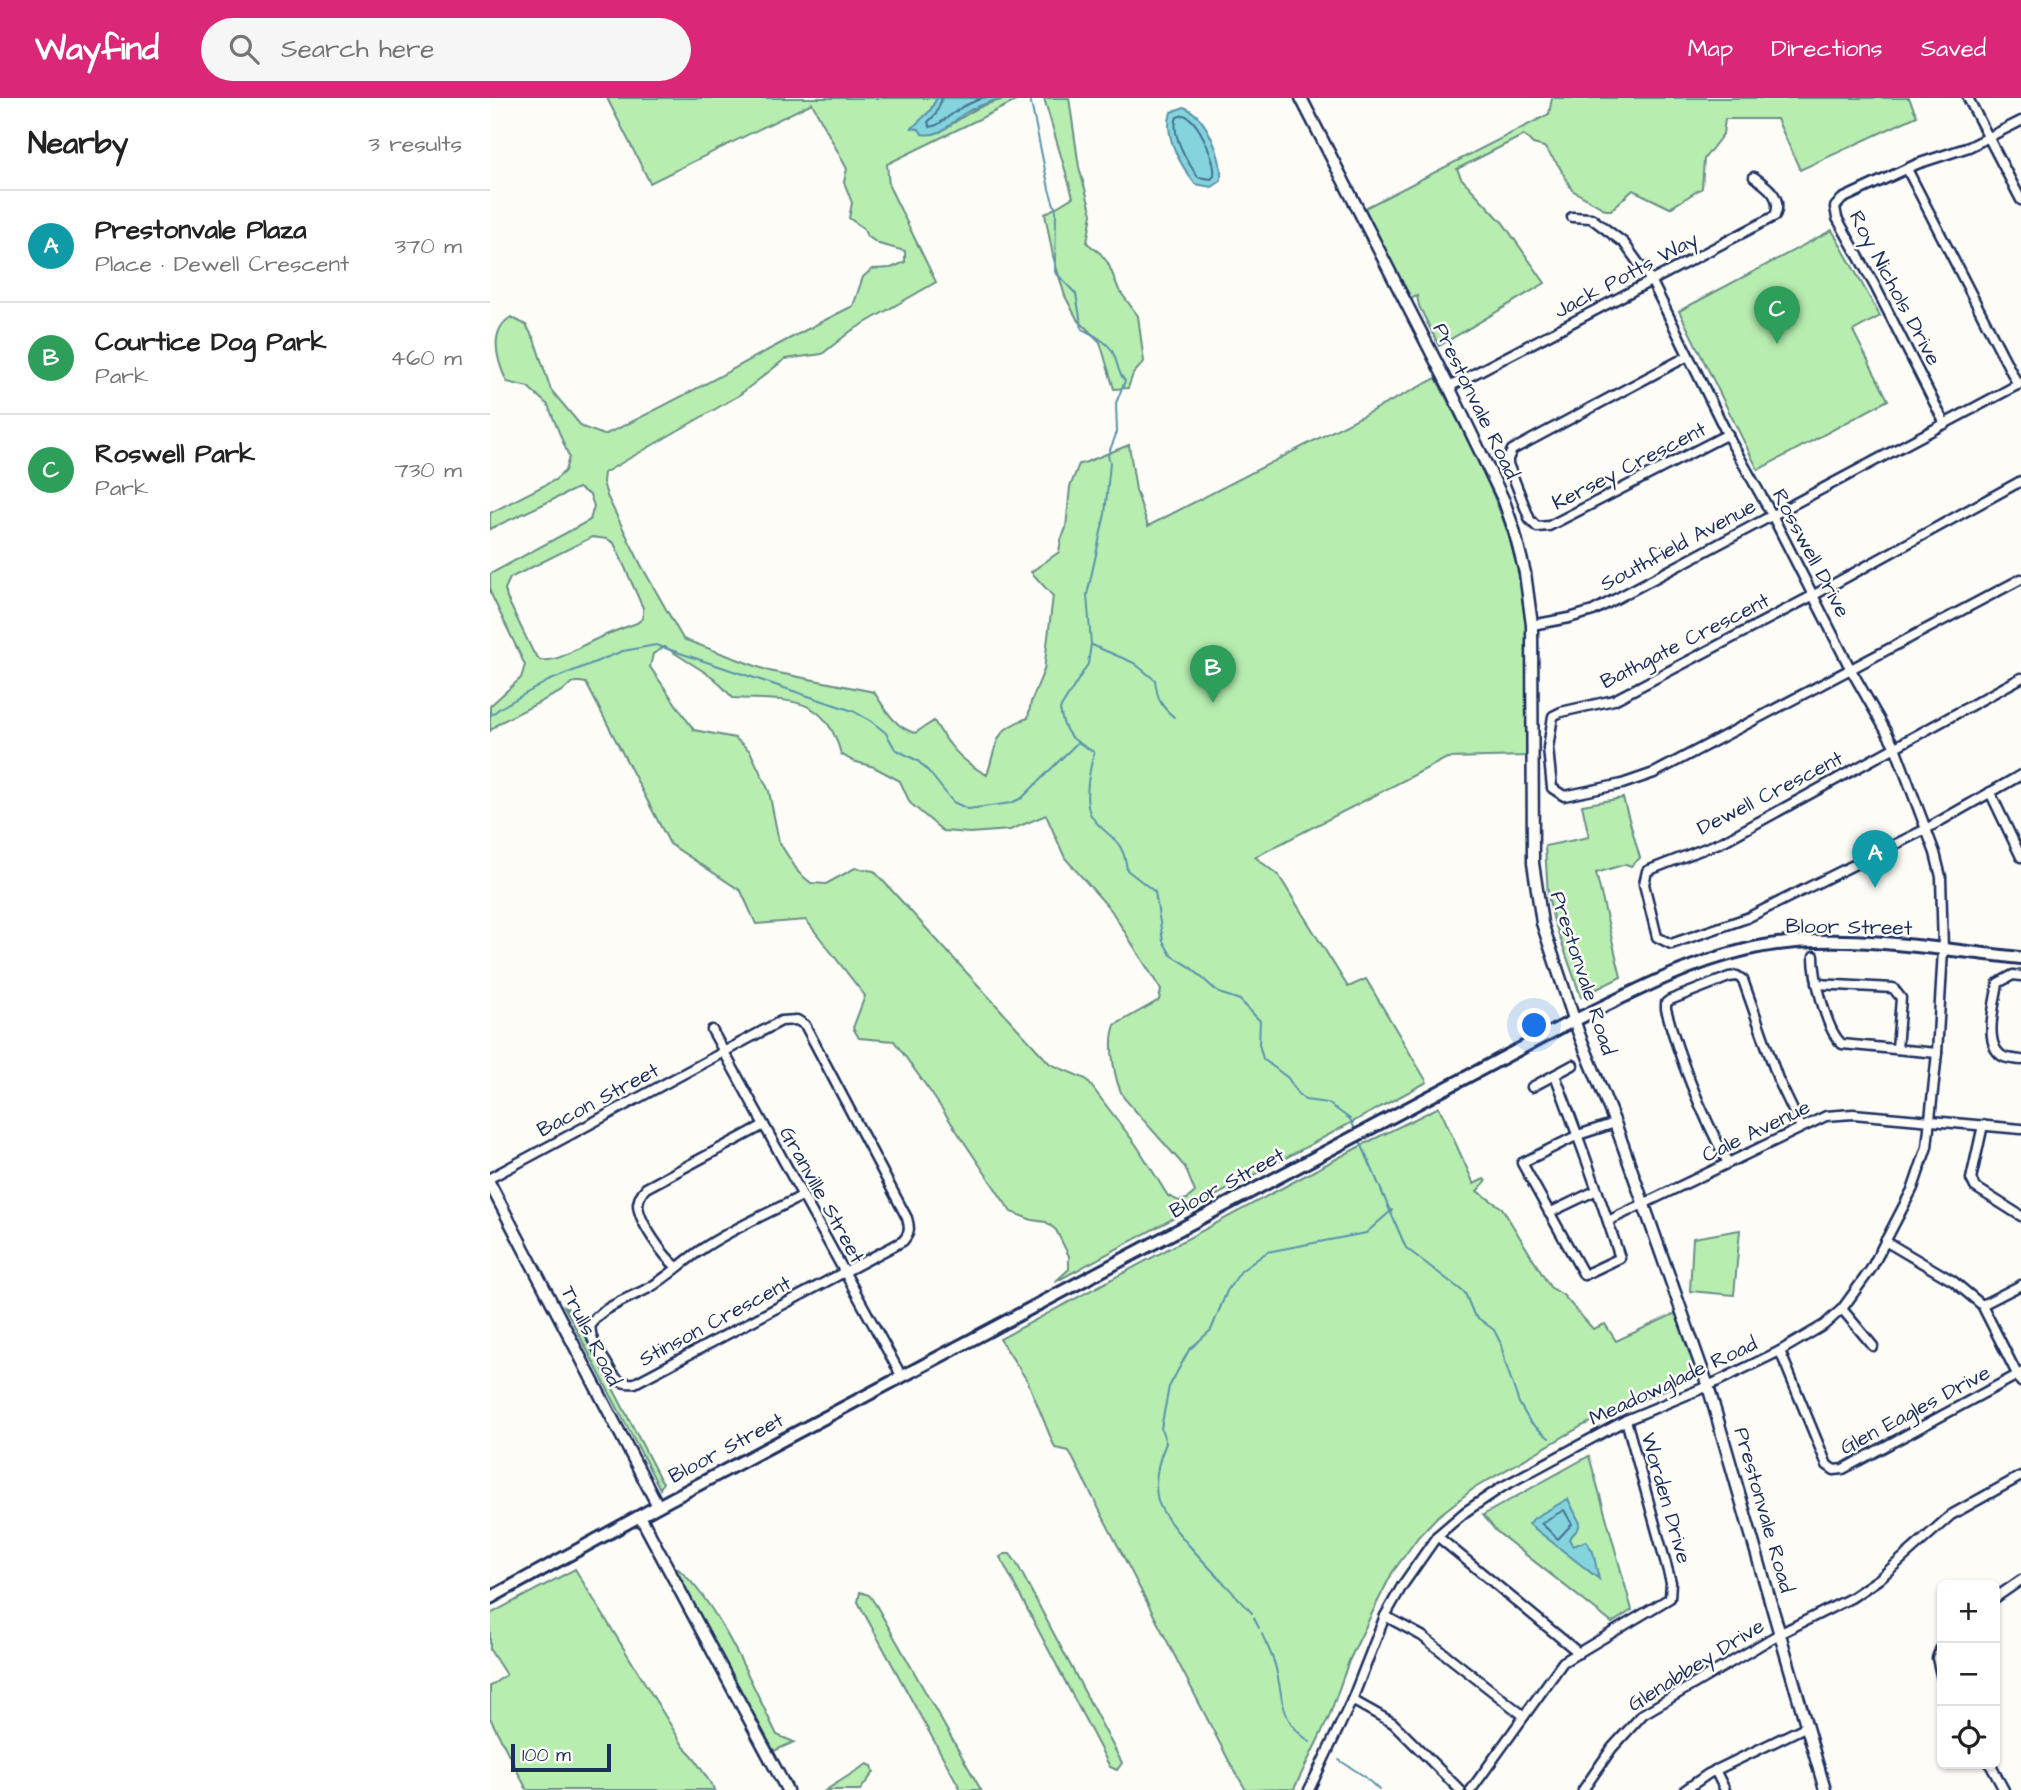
<!DOCTYPE html>
<html lang="en">
<head>
<meta charset="utf-8">
<style>
  body { margin:0; font-family:"Architects Daughter",sans-serif; background:#f6f6f6; color:#222 }
  .controls { position:absolute; right:21px; bottom:21px; display:grid; overflow:hidden; border-radius:10px; box-shadow:0 2px 5px #0004 }
  .controls button { width:63px; height:63px; display:grid; place-items:center; padding:0; border:0; border-bottom:2px solid #e0e0e0; background:#fff; color:#222; font:35px sans-serif }
  .scale { position:absolute; left:21px; bottom:18px; width:100px; box-sizing:border-box; padding-left:7px; border:4px solid #1b2f5e; border-top:0; font-size:19px; line-height:24px; white-space:nowrap; color:#1b2f5e; -webkit-text-stroke:5px #fdfcf7; paint-order:stroke }
  .you { position:absolute; left:1045px; top:928px; width:24px; height:24px; margin:-18px; border:5px solid #fff; border-radius:50%; background:#1a73e8; box-shadow:0 0 0 10px #1a73e833 }
  .badge { display:grid; place-items:center; width:46px; height:46px; border-radius:50%; background:#db2777; color:#fff; font-size:23px; font-weight:700 }
  .pin { position:absolute; translate:-50% -58px; filter:drop-shadow(0 2px 4px #0008) }
  .pin::after { content:''; position:absolute; top:37px; width:24px; height:21px; background:inherit; clip-path:polygon(0 0,100% 0,50% 100%) }
  .list { margin:0; padding:0; list-style:none }
  h2 { display:flex; justify-content:space-between; align-items:center; height:91px; margin:0; padding:0 28px; font-size:30px }
  h2 small { font-size:23px; font-weight:400; color:#767676 }
  .list li { display:grid; grid-template-columns:46px 1fr auto; gap:21px; align-items:center; box-sizing:border-box; height:112px; padding:0 28px; border-top:2px solid #e0e0e0 }
  .list b { display:block; font-size:26px; white-space:nowrap }
  .list p { margin:0; font-size:23px; white-space:nowrap; color:#767676 }
  .list em { font-size:23px; font-style:normal; color:#767676 }
  .icon { flex:none; width:38px; height:38px; fill:none; stroke:currentColor; stroke-width:2; stroke-linecap:round; stroke-linejoin:round }
  .map { position:relative; flex:none; width:1531px; height:1692px; overflow:hidden }
  header { display:flex; align-items:center; gap:42px; box-sizing:border-box; height:98px; padding:0 35px; background:#db2777; color:#fff }
  header strong { font-size:33px }
  nav { display:flex; gap:38px; margin-inline-start:auto; font-size:24px }
  .search { width:490px; height:63px; background:#f6f6f6; display:flex; align-items:center; gap:18px; box-sizing:border-box; padding:0 24px; border-radius:38px; color:#767676; font-size:26px }
  main { display:flex }
  aside { flex:1; background:#fff }
  .map>svg:first-child { display:block }
  .green { fill:#b7eeb0; stroke:#698e87; stroke-width:2; fill-rule:evenodd }
  .water { fill:#84d4de; stroke:#5a92ab; stroke-width:2 }
  .lines { fill:none; stroke-linecap:round; stroke-linejoin:round }
  .shore { stroke:#457191; stroke-width:2 }
  .stream { stroke:#5a92ab; stroke-width:2 }
  .minor-casing { stroke:#1b2f5e; stroke-width:13 }
  .tertiary-casing { stroke:#1b2f5e; stroke-width:15 }
  .secondary-casing { stroke:#1b2f5e; stroke-width:16 }
  .minor { stroke:#fdfcf7; stroke-width:8 }
  .tertiary { stroke:#fdfcf7; stroke-width:10 }
  .secondary { stroke:#fdfcf7; stroke-width:10 }
  .labels { text-anchor:middle; dominant-baseline:central; stroke-width:5; stroke-linejoin:round; paint-order:stroke }
  .street-label { font-size:21px; fill:#1b2f5e; stroke:#fdfcf7 }
</style>
</head>
<body>
<header>
<strong>Wayfind</strong>
<div class="search"><svg class="icon" aria-label="search" viewBox="0 0 24 24"><circle cx="10" cy="10" r="6"/><path d="M15 15l6 6"/></svg>Search here</div>
<nav><a>Map</a><a>Directions</a><a>Saved</a></nav>
</header>
<main>
<aside>
<h2>Nearby<small>3 results</small></h2>
<ul class="list">
<li><span class="badge" style="background:#0f9aa8">A</span><div><b>Prestonvale Plaza</b><p>Place · Dewell Crescent</p></div><em>370 m</em></li>
<li><span class="badge" style="background:#2e9e5b">B</span><div><b>Courtice Dog Park</b><p>Park</p></div><em>460 m</em></li>
<li><span class="badge" style="background:#2e9e5b">C</span><div><b>Roswell Park</b><p>Park</p></div><em>730 m</em></li>
</ul>
</aside>
<div class="map">
<svg width="1531" height="1692" viewBox="0 0 1531 1692">
  <rect width="100%" height="100%" fill="#fdfcf7"/>
  <filter id="ink" filterUnits="userSpaceOnUse"><feTurbulence type="fractalNoise" baseFrequency=".0143" numOctaves="2"/><feDisplacementMap in="SourceGraphic" scale="14" xChannelSelector="R" yChannelSelector="G"/><feConvolveMatrix kernelMatrix="1 2 1 2 8 2 1 2 1" color-interpolation-filters="sRGB"/></filter>
  <g filter="url(#ink)">
    <g class="green">
      <path d="M 117,0 L 447,0 L 440,13 L 423,30 L 450,34 C 479,15 496,0 532,0 L 397,66 L 399,88 L 446,184 L 361,233 L 332,256 L 295,261 L 248,298 L 114,375 L 113,384 L 117,398 L 151,467 L 193,541 L 279,573 L 384,594 C 396,612 404,629 425,635 L 444,623 C 459,648 471,663 497,677 C 508,645 502,632 538,620 L 541,604 L 554,572 L 563,498 L 541,474 L 569,454 L 571,442 L 576,430 L 580,389 L 589,366 L 594,365 L 639,347 L 646,392 L 658,428 L 946,280 C 982,352 1023,422 1034,503 C 1041,554 1037,607 1037,658 L 957,660 L 765,759 L 789,778 L 858,889 L 876,881 L 937,984 L 565,1184 L 579,1171 L 579,1158 L 566,1132 L 556,1124 L 542,1122 L 521,1114 L 442,996 L 404,943 L 369,940 L 363,930 L 375,898 L 316,822 L 266,826 L 251,793 L 180,746 L 96,585 C 86,583 81,583 74,592 L 9,625 L 0,633 L 0,608 L 31,580 L 35,567 L 0,494 L 0,476 L 100,422 L 104,408 L 100,397 L 88,390 L 0,431 L 0,415 L 65,382 L 75,373 L 79,359 L 58,307 L 38,289 L 17,284 C 5,259 0,232 21,219 L 36,227 L 44,241 L 61,292 L 92,329 L 114,337 C 199,298 279,249 363,208 L 373,179 L 382,171 L 401,170 L 415,164 L 415,153 L 389,146 L 377,138 L 373,130 L 359,120 L 362,105 L 354,84 L 357,71 L 322,5 L 160,85 ZM 102,439 L 117,441 L 124,445 L 153,510 L 153,520 L 147,525 C 130,531 114,537 98,545 C 82,552 69,564 50,562 L 43,554 L 17,500 L 15,491 L 20,480 ZM 175,549 L 224,580 L 243,600 C 296,603 335,594 351,656 L 363,663 L 384,669 L 410,683 L 420,705 L 453,733 L 480,735 L 520,732 L 556,717 L 575,760 L 621,812 L 671,892 L 669,902 L 625,927 C 618,945 624,983 634,1000 L 695,1069 L 705,1094 L 697,1101 L 689,1103 L 678,1098 L 647,1048 L 596,981 L 560,966 L 384,773 L 365,770 L 336,786 L 321,785 L 309,775 L 289,744 L 279,693 L 260,653 L 245,640 L 204,632 L 160,569 L 163,556 Z"/>
      <path d="M 554,0 L 579,0 L 589,69 L 602,116 L 597,145 L 610,155 L 618,165 L 629,192 L 648,218 L 654,264 L 643,276 L 638,290 L 624,291 L 610,244 L 587,221 L 575,198 L 563,158 L 555,116 L 583,99 Z"/>
      <path d="M 1062,0 L 1419,0 L 1427,18 L 1310,72 L 1287,21 L 1235,21 L 1233,36 L 1214,61 L 1212,90 L 1180,110 L 1143,92 L 1121,112 L 1116,112 L 1082,92 L 1069,68 L 1054,49 L 1043,46 L 1034,37 L 967,71 L 971,80 L 1013,125 L 1055,185 L 949,248 L 929,208 L 927,198 L 920,201 L 873,111 L 1059,16 Z"/>
      <path d="M 1342,132 L 1390,218 L 1363,233 L 1398,302 L 1268,372 L 1189,213 Z"/>
      <path d="M 1133,700 L 1150,760 L 1141,768 L 1136,766 L 1106,775 L 1131,879 L 1091,899 L 1063,820 L 1058,797 L 1055,748 L 1099,739 L 1092,707 Z"/>
      <path d="M 949,1009 L 984,1086 L 994,1081 L 996,1083 L 987,1093 L 1012,1110 L 1060,1189 L 1073,1197 L 1103,1231 L 1115,1226 L 1126,1243 L 1186,1215 L 1207,1269 L 1198,1282 L 1092,1328 L 983,1391 L 947,1419 L 929,1438 L 902,1475 L 886,1507 L 859,1563 L 839,1619 L 804,1691 L 756,1692 L 739,1663 L 579,1353 L 565,1350 L 538,1284 L 510,1241 L 878,1044 Z"/>
      <path d="M 1250,1132 L 1244,1197 L 1200,1193 L 1203,1140 Z"/>
      <path d="M 74,1208 L 97,1222 L 100,1246 L 170,1381 L 173,1384 L 170,1391 Z"/>
      <path d="M 1099,1358 L 1142,1512 L 1122,1525 L 1006,1433 L 993,1417 Z"/>
      <path d="M 515,1456 L 520,1456 L 526,1464 L 632,1665 L 627,1672 L 620,1669 L 510,1459 Z"/>
      <path d="M 183,1467 C 226,1498 263,1589 287,1637 L 304,1644 L 284,1653 Z"/>
      <path d="M 85,1471 L 194,1649 L 202,1657 L 225,1692 L 37,1692 L 0,1620 L 0,1588 L 16,1577 L 0,1552 L 0,1516 Z"/>
      <path d="M 370,1494 L 379,1497 L 386,1507 L 491,1692 L 471,1692 L 368,1504 Z"/>
      <path d="M 377,1666 L 382,1668 L 384,1674 L 370,1692 L 336,1692 Z"/>
    </g>
    <g class="water">
      <path d="M 447,0 L 512,0 C 500,4 486,8 475,15 C 461,24 451,40 432,36 L 429,31 L 422,30 L 440,13 Z"/>
      <path d="M 694,9 C 717,18 733,60 731,83 L 722,89 L 705,86 C 690,66 673,38 681,14 Z"/>
      <path d="M 1078,1401 L 1090,1425 L 1088,1431 L 1079,1441 L 1083,1448 L 1096,1443 L 1103,1454 L 1109,1481 L 1039,1426 L 1044,1420 Z"/>
    </g>
    <g class="lines">
      <g class="shore">
        <path d="M 452,0 L 446,16 L 438,24 L 440,29 L 447,27 L 472,9 L 492,0"/>
        <path d="M 694,17 C 709,22 726,63 724,78 L 721,81 L 708,79 C 698,65 680,36 687,19 Z"/>
        <path d="M 1074,1412 L 1082,1426 L 1068,1441 L 1051,1425 Z"/>
      </g>
      <g class="stream">
        <path d="M 540,0 L 559,91 L 566,113 L 565,174 L 586,196 L 592,231 C 602,236 614,242 621,251 C 628,261 626,273 635,283 L 626,305 L 627,334 L 618,357 L 620,365 L 615,416 L 597,497 L 601,546 L 598,566 L 570,611 C 574,637 581,641 604,654 C 600,671 592,704 602,719 C 619,742 633,738 637,772 L 665,794 L 673,843 L 681,857 L 700,869 L 729,895 L 750,902 L 770,923 L 769,946 L 773,961 L 798,980 L 808,996 L 815,1002 L 838,1005 L 860,1021 L 866,1033"/>
        <path d="M 602,547 L 644,565 L 665,582 C 667,599 670,608 684,619"/>
        <path d="M 0,618 L 10,610 L 58,583 L 133,553 L 166,547 L 363,613 L 381,623 L 396,635 L 405,651 L 428,663 L 439,674 L 463,704 L 478,711 L 521,705 L 532,700 L 587,645"/>
        <path d="M 871,1045 L 916,1150 L 975,1195 L 984,1217 L 1004,1232 L 1011,1246 L 1015,1264 L 1029,1305 L 1040,1324 L 1059,1340"/>
        <path d="M 762,1515 C 742,1492 675,1428 668,1403 C 663,1383 668,1363 676,1345 L 671,1330 L 679,1289 L 699,1252 L 721,1232 L 737,1193 L 751,1173 L 777,1154 L 876,1135 L 902,1112"/>
        <path d="M 764,1520 L 769,1530"/>
        <path d="M 772,1536 C 776,1546 782,1556 785,1567 C 795,1603 787,1619 820,1644"/>
        <path d="M 849,1662 L 874,1678 L 889,1692"/>
      </g>
      <g class="minor-casing">
        <g id="minor">
          <path d="M 1478,0 L 1531,102"/>
          <path d="M 1417,71 L 1528,287"/>
          <path d="M 1198,258 L 1022,352 L 1018,361 L 1018,366 L 1040,422 L 1047,429 L 1059,428 L 1238,336"/>
          <path d="M 959,289 L 1285,118 C 1293,99 1278,89 1264,79"/>
          <path d="M 1455,326 L 1385,188 L 1347,120 L 1345,109 L 1352,101 L 1427,66 L 1479,49 L 1531,23"/>
          <path d="M 1531,383 L 1324,497 L 1124,602 L 1071,614 L 1063,618 L 1058,650 L 1062,690 L 1074,698 L 1132,686 L 1164,675 L 1531,481"/>
          <path d="M 1042,527 L 1079,520 L 1103,513 L 1531,285"/>
          <path d="M 1531,580 L 1234,743 L 1157,773 L 1154,786 L 1167,839 L 1181,846 L 1257,820 L 1436,731 L 1531,677"/>
          <path d="M 1500,694 L 1531,759"/>
          <path d="M 1324,858 C 1324,878 1336,933 1352,946 L 1447,955"/>
          <path d="M 1531,878 L 1523,877 L 1508,885 C 1505,905 1492,948 1514,959 C 1519,961 1526,961 1531,962"/>
          <path d="M 1327,886 L 1403,890 L 1411,900 L 1407,951"/>
          <path d="M 222,932 L 412,1279"/>
          <path d="M 1065,977 C 1088,1038 1110,1098 1130,1160 L 1094,1177 L 1032,1065 L 1088,1037 L 1125,1025"/>
          <path d="M 1042,989 L 1083,967"/>
          <path d="M 1493,1027 L 1481,1081 L 1485,1089 L 1531,1118"/>
          <path d="M 1238,1065 C 1212,1016 1190,964 1176,911 L 1176,905 L 1180,902 L 1239,879 L 1247,878 L 1253,882 L 1288,981 L 1311,1029"/>
          <path d="M 0,1080 L 291,923 L 307,922 L 315,927 L 417,1120 C 420,1130 420,1135 413,1143 L 145,1285 C 129,1287 124,1280 117,1266 C 111,1256 98,1240 101,1227 C 105,1212 146,1197 159,1190 C 178,1179 194,1163 212,1151 C 243,1130 279,1115 312,1098"/>
          <path d="M 1059,1115 L 1107,1092"/>
          <path d="M 1118,1123 L 1336,1018 L 1363,1016 L 1531,1031"/>
          <path d="M 1395,1143 L 1463,1183 L 1492,1207 L 1531,1284"/>
          <path d="M 187,1169 C 174,1159 148,1123 148,1106 C 149,1099 151,1095 156,1090 L 274,1027"/>
          <path d="M 1492,1207 L 1531,1187"/>
          <path d="M 1352,1211 L 1383,1248"/>
          <path d="M 1290,1253 L 1337,1367 L 1344,1372 L 1353,1371 L 1531,1275"/>
          <path d="M 947,1438 L 1089,1555"/>
          <path d="M 1505,1500 L 1531,1482"/>
          <path d="M 895,1518 L 932,1538 L 1034,1618"/>
          <path d="M 1452,1547 L 1447,1560 L 1452,1581"/>
          <path d="M 862,1602 L 903,1625 L 970,1692"/>
          <path d="M 1500,1666 L 1514,1692"/>
          <path d="M 1225,1672 L 1235,1692"/>
          <path d="M 819,1692 L 862,1602 L 895,1518 L 912,1488 L 947,1438 L 975,1414 L 1012,1389 L 1136,1322 L 1218,1288 L 1290,1253 L 1334,1227 L 1352,1211 L 1381,1171 L 1423,1090 L 1437,1049 L 1447,955 L 1453,852 L 1451,779 L 1445,755 L 1405,649 L 1360,570 L 1282,417 L 1241,344 L 1162,184 L 1134,145 L 1101,120 L 1082,119"/>
          <path d="M 981,1692 L 1073,1564 L 1180,1500 L 1181,1484 L 1136,1322"/>
          <path d="M 1093,1692 L 1122,1650 L 1153,1616 L 1289,1536 L 1361,1500 L 1389,1481 L 1461,1417 L 1531,1378"/>
          <path d="M 1195,1692 L 1218,1676 L 1315,1629"/>
        </g>
      </g>
      <g class="tertiary-casing">
        <g id="tertiary">
          <path d="M 811,0 L 959,289 L 1014,403 L 1024,432 L 1035,475 L 1042,527 L 1043,765 L 1052,825 L 1089,936 L 1125,1025 L 1218,1288 L 1335,1692"/>
          <path d="M 0,1086 L 168,1408"/>
          <path d="M 150,1418 L 297,1692"/>
        </g>
      </g>
      <g class="secondary-casing">
        <path id="secondary" d="M 0,1500 L 168,1408 L 1073,928 C 1132,900 1191,867 1255,852 C 1340,831 1444,851 1531,860"/>
      </g>
      <use href="#minor" class="minor"/>
      <use href="#tertiary" class="tertiary"/>
      <use href="#secondary" class="secondary"/>
    </g>
  </g>
  <g class="labels">
    <g class="street-label">
      <text transform="translate(1136 177) rotate(-28)">Jack Potts Way</text>
      <text transform="translate(1405 190) rotate(62)">Roy Nichols Drive</text>
      <text transform="translate(986 303) rotate(64)">Prestonvale Road</text>
      <text transform="translate(1139 368) rotate(-27)">Kersey Crescent</text>
      <text transform="translate(1188 447) rotate(-28)">Southfield Avenue</text>
      <text transform="translate(1321 455) rotate(62)">Rosswell Drive</text>
      <text transform="translate(1195 543) rotate(-27)">Bathgate Crescent</text>
      <text transform="translate(1280 695) rotate(-27)">Dewell Crescent</text>
      <text transform="translate(1359 829) rotate(1)">Bloor Street</text>
      <text transform="translate(1093 875) rotate(72)">Prestonvale Road</text>
      <text transform="translate(108 1002) rotate(-28)">Bacon Street</text>
      <text transform="translate(1266 1033) rotate(-26)">Cale Avenue</text>
      <text transform="translate(737 1085) rotate(-28)">Bloor Street</text>
      <text transform="translate(332 1097) rotate(61)">Granville Street</text>
      <text transform="translate(225 1223) rotate(-28)">Stinson Crescent</text>
      <text transform="translate(101 1238) rotate(63)">Trulls Road</text>
      <text transform="translate(1183 1283) rotate(-25)">Meadowglade Road</text>
      <text transform="translate(1425 1312) rotate(-28)">Glen Eagles Drive</text>
      <text transform="translate(236 1350) rotate(-28)">Bloor Street</text>
      <text transform="translate(1176 1400) rotate(74)">Worden Drive</text>
      <text transform="translate(1274 1412) rotate(74)">Prestonvale Road</text>
      <text transform="translate(1206 1567) rotate(-32)">Glenabbey Drive</text>
    </g>
  </g>
</svg>
<div class="controls">
<button>+</button>
<button>−</button>
<button><svg class="icon" aria-label="locate" viewBox="0 0 24 24"><circle cx="12" cy="12" r="6"/><path d="M12 2v4M12 18v4M2 12h4M18 12h4"/></svg></button>
</div>
<div class="scale">100 m</div>
<div class="you"></div>
<div class="pin badge" style="left:1385px;top:790px;background:#0f9aa8">A</div>
<div class="pin badge" style="left:723px;top:605px;background:#2e9e5b">B</div>
<div class="pin badge" style="left:1287px;top:246px;background:#2e9e5b">C</div>
</div>
</main>
</body>
</html>
